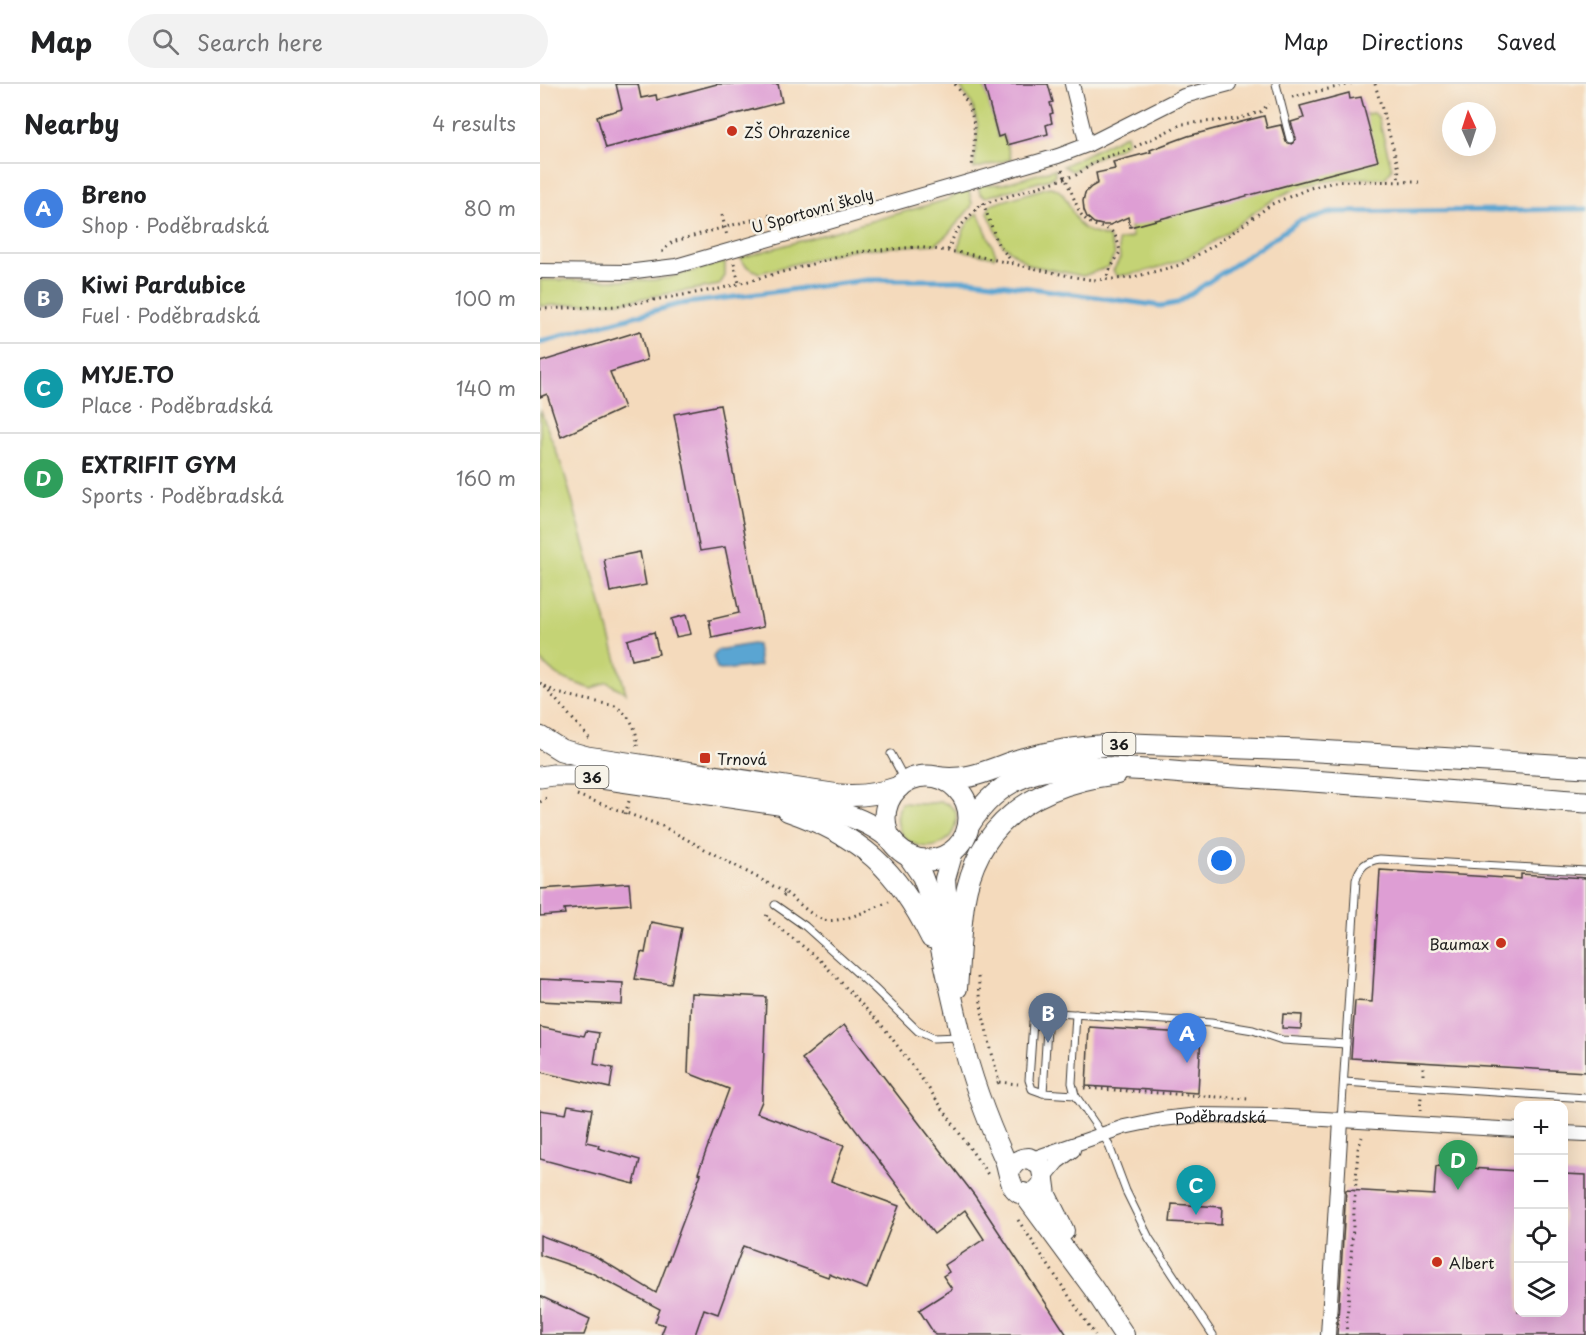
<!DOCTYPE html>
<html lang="en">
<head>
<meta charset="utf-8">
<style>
  body { margin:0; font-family:"Playpen Sans",sans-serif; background:#f2f2f2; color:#202124 }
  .controls { position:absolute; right:18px; bottom:18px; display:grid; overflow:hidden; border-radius:12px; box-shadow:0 6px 24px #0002 }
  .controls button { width:54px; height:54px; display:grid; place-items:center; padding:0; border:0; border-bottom:2px solid #e0e0e0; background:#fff; color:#202124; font:30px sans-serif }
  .compass { position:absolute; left:902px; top:18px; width:54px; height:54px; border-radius:50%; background:#fff; box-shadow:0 6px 24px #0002; rotate:357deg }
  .you { position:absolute; left:682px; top:777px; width:21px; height:21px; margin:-15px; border:4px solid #fff; border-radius:50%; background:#1a73e8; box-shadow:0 0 0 9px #1a73e833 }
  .badge { display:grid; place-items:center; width:39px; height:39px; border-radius:50%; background:#0b8043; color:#fff; font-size:20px; font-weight:700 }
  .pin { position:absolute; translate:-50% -50px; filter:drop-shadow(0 2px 3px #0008) }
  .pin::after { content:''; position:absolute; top:32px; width:21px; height:18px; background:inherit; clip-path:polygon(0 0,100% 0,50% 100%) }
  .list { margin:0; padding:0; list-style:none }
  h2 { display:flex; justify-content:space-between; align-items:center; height:78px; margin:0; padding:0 24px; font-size:26px }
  h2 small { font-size:20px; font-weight:400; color:#757577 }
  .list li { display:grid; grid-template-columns:39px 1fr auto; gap:18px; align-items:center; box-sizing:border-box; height:90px; padding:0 24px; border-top:2px solid #e0e0e0 }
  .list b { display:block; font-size:22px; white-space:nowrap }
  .list p { margin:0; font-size:20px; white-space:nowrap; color:#757577 }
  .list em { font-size:20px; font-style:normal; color:#757577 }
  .icon { flex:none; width:33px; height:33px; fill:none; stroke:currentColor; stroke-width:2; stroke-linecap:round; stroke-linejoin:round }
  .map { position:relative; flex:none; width:1046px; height:1251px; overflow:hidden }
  header { display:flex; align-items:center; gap:36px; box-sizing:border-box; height:84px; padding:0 30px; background:#fff; border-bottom:2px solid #e0e0e0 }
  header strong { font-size:28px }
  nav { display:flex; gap:33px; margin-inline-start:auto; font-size:21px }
  .search { width:420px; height:54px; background:#f2f2f2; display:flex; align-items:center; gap:15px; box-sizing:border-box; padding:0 21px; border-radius:33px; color:#757577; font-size:22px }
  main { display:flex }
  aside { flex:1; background:#fff }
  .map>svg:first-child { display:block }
  .green { fill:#c4d375; stroke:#707848; stroke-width:1.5 }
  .water { fill:#5aa5d2; stroke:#3b6077; stroke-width:1.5 }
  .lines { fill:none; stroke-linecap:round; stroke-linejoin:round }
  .stream { stroke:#5aa5d2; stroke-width:5 }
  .building { fill:#de9ed4 }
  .lane-casing { stroke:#3c3834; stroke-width:9 }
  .street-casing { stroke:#3c3834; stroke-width:16 }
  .secondary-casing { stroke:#3c3834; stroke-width:22 }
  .primary-casing { stroke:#3c3834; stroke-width:23 }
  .path { stroke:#3c3834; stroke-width:3; stroke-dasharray:1.5 4.5; stroke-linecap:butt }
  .lane { stroke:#fff; stroke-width:7 }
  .street { stroke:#fff; stroke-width:14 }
  .secondary { stroke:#fff; stroke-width:20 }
  .primary { stroke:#fff; stroke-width:21 }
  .poi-dot { fill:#c8321e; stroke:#f7f3e8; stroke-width:2 }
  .labels { text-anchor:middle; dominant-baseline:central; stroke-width:5; stroke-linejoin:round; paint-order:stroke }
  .shield { fill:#f7f3e8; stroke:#5e5c59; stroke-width:1.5 }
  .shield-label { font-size:14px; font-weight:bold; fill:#1c1c1c }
  .poi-label { font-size:15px; fill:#1c1c1c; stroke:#f7f3e8; text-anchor:start }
  .street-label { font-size:15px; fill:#1c1c1c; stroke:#f7f3e8 }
</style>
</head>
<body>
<header>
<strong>Map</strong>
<div class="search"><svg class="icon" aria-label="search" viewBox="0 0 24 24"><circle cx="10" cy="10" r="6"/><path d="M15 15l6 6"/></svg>Search here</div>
<nav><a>Map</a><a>Directions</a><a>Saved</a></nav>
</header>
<main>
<aside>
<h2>Nearby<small>4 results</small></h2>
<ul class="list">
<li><span class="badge" style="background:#3f7fe0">A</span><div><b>Breno</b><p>Shop · Poděbradská</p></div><em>80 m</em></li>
<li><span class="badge" style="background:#5c6f8a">B</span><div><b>Kiwi Pardubice</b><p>Fuel · Poděbradská</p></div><em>100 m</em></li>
<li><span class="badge" style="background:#0f9aa8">C</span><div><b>MYJE.TO</b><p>Place · Poděbradská</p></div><em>140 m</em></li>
<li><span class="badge" style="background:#2e9e5b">D</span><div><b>EXTRIFIT GYM</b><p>Sports · Poděbradská</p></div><em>160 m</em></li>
</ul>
</aside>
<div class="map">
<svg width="1046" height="1251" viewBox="0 0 1046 1251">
  <rect width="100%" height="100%" fill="#f7f3e8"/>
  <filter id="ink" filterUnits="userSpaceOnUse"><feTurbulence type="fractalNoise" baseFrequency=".0167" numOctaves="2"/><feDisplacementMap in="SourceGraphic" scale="12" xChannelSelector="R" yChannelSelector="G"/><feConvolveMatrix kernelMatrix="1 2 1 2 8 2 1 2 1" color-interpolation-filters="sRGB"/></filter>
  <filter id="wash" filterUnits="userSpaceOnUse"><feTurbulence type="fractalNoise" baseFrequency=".008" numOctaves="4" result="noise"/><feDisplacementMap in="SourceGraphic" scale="24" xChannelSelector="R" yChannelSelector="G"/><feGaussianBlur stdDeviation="1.35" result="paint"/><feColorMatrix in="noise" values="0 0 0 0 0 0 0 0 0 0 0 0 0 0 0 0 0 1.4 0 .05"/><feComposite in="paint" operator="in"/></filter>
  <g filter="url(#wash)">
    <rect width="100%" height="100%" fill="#f4dabc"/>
    <g class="green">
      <path d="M 418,0 L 444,0 L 458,53 L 464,51 L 471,75 L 434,85 L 438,42 L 432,20 Z"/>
      <path d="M 834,29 L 838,33 L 852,85 L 845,94 C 813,94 782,94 751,107 C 724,118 703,138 679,154 C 648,176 614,188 577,192 L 573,187 L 580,174 L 578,157 L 592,153 L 590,143 L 825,30 Z"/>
      <path d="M 587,50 L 587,58 L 581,63 L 550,76 L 532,87 L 523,82 Z"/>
      <path d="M 515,85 L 515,91 L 510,95 L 446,113 L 440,110 L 438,101 L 463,100 Z"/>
      <path d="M 509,103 C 528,103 530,133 542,143 C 550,150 561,150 569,154 L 575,170 L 568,183 L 543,192 L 489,181 L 462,160 L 448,129 L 450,121 Z"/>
      <path d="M 428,104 L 432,119 L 431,123 L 407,151 L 396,160 L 309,166 L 219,189 L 206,182 L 200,174 L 406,116 Z"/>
      <path d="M 438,129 L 456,170 L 454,173 L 419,166 C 420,150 426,138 438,129 Z"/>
      <path d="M 185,178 L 185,192 L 179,201 L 79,218 L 0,222 L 0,196 L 113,196 L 128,194 Z"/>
      <path d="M 0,325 L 24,388 L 86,609 L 67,598 L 52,605 C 29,596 17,596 0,575 Z"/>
      <path d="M 401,718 L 408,720 L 416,727 C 421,782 340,769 361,719 L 382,720 Z"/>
    </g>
    <path class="water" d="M 212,560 L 217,561 L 220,582 L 181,586 L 177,585 L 173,573 L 177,566 Z"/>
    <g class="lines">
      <path class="stream" d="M 0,258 L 139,220 L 327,196 L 431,196 L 621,222 L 637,219 L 759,137 L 793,128 L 1046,125"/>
    </g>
    <g id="blocks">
      <g class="building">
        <path d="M 76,0 L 98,0 L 101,14 L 116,11 L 117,16 L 177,0 L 238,0 L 242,18 L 66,64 L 57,32 L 82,25 Z"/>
        <path d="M 444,0 L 508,0 L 513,18 L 510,19 L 513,29 L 510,30 L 512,39 L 506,41 L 508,50 L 467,61 L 464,51 L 458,53 Z"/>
        <path d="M 809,9 L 810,15 L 821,13 L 838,77 L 590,143 L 588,133 L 570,141 L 562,141 L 554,139 L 547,133 L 544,126 L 543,117 L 545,109 L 551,103 L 558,99 L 556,89 L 575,85 L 573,78 L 611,68 L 610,66 L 648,52 L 724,32 L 727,44 L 741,41 L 746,58 L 752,60 L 756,54 L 751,38 L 764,34 L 760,22 Z"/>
        <path d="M 100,247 L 107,276 L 70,288 L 84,324 L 21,353 L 7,310 L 0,313 L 0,278 Z"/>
        <path d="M 180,321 L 223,543 L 172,554 L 169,536 L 199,529 L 185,463 L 160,467 L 134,330 Z"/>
        <path d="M 100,468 L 106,501 L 70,508 L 64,475 Z"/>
        <path d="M 146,531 L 151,550 L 136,553 L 131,535 Z"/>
        <path d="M 114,548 L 119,570 L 92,576 L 87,556 Z"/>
        <path d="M 840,786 L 981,795 L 981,790 L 1046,794 L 1046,988 L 811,974 L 815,917 L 832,918 Z"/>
        <path d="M 89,799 L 91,820 L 24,825 L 25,830 L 0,832 L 0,805 Z"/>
        <path d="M 111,838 L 142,844 L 131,900 L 95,895 L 101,868 L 105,869 Z"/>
        <path d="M 0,895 L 83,899 L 82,921 L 0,917 Z"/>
        <path d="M 151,909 L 226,913 L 222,1017 L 217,1029 L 304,1061 L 291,1097 L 359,1122 L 327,1205 L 289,1190 L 288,1193 L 203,1162 L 178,1230 L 164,1225 L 155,1251 L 121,1251 L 125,1241 L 115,1238 L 120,1225 L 50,1188 L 0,1171 L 0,1151 L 55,1172 L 116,1209 L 161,1090 L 158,1089 L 189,1005 L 148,989 Z"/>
        <path d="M 743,930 L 762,931 L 761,945 L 742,944 Z"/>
        <path d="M 304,941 L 435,1112 L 527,1251 L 395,1251 L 379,1226 L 412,1205 L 403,1192 L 409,1188 L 405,1181 L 444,1155 L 425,1126 L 394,1150 L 262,975 Z"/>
        <path d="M 0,943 L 44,952 L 46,947 L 59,949 L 54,980 L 73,984 L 70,1004 L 0,988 Z"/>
        <path d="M 549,943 L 661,950 L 658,1009 L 546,1002 Z"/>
        <path d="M 28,1021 L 52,1025 L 46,1058 L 59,1061 L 58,1064 L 100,1076 L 94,1100 L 0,1075 L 0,1026 L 26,1030 Z"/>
        <path d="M 896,1082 L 978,1087 L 978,1228 L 1023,1228 L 1023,1090 L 1046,1091 L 1046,1251 L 797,1251 L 806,1106 L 894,1111 Z"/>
        <path d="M 632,1120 L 682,1123 L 681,1141 L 630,1138 Z"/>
        <path d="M 0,1212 L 50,1235 L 44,1251 L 0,1251 Z"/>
      </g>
    </g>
  </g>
  <g filter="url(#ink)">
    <use href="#blocks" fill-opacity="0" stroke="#3c3834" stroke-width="1.5"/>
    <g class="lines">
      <g class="lane-casing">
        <g id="lane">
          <path d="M 736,0 L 750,55"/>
          <path d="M 351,670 L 366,698"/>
          <path d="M 235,821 L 265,842 L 334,904 L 378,947 L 393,954 L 419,953"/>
          <path d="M 508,928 L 503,1009 L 535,1011"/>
          <path d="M 536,930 L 532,999 L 535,1011 L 568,1059 L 586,1107 L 609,1154 L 673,1251"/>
          <path d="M 804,998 L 1046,1014"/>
          <path d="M 503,1009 L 492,1005 L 489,996 L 493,938 L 497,930 L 502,928 L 671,939 L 713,946 L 742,956 L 806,960"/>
          <path d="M 801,1037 L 816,796 C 820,782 826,777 840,775 L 1046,787"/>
        </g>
      </g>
      <g class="street-casing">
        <g id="street">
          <path d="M 532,0 L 547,61"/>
          <path d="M 0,187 L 87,188 L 136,182 L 518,72 L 547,61 L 644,12 L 689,0"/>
          <path d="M 1023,1049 L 1046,1050"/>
          <path id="s1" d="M 492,1075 L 584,1043 L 622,1035 L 659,1031 L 731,1032 L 978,1046"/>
          <path d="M 504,1094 L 517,1078 L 533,1066"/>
          <path d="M 788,1251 L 801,1037"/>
        </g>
      </g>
      <g class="secondary-casing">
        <g id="secondary">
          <path d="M 248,727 C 321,752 357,785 391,854"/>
          <path d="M 367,770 L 382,792 L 387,805 C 399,853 409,902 421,951 C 431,994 447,1036 465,1076 C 470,1089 469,1116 492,1109 C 498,1107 502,1102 504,1096 L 501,1082 L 489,1074 C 479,1074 473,1079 469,1088"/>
          <path d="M 410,857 L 405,795 L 413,767"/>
          <path d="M 417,904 C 420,873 420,834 427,804 C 445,729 507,699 577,690"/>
          <path d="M 504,1096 L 506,1111 L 524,1147"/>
          <path d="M 483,1109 L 553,1204 L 584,1251"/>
        </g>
      </g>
      <g class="primary-casing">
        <g id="primary">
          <path d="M 0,653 L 21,666 L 47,673 L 299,711 C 321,713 339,710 359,703"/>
          <circle cx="387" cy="734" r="42"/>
          <path d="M 0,693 L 13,691 L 41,691 L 298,729 C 320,734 337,743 354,758"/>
          <path d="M 401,694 C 431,698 458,681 486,674 C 521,665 556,661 592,660 L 761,666 L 1046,683"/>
          <path d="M 429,741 C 444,717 463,699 491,690 C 531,677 602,686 645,689 C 779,696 913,708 1046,718"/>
        </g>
      </g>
      <g class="path">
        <path d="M 415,0 C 438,30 436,47 432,83"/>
        <path d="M 835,0 L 859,85 L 858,97"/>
        <path d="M 752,13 L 811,0"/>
        <path d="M 522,86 L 540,129 C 558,154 574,131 580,168 L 568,189 L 566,196"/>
        <path d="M 443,119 L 458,160 L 473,179"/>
        <path d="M 182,131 L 187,152"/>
        <path d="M 408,166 L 416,147 L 440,121 L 536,91 L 560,75 L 591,65 L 642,40 L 697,35 L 720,28 L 729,20"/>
        <path d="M 122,168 L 132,158 L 185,143 L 231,131 L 242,135"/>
        <path d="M 194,179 L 199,199"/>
        <path d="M 0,225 L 78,222 L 179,205 L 317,168 L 377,163 L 423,169 L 534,193 L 553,196 L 590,194 L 640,181 L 678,159 L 732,120 L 770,104 L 794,98 L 810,97 L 879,98"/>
        <path d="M 0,599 L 17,609 L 75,622 C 89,631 98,644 97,662"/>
        <path d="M 5,603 L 49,654"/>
        <path d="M 37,711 L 122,742 L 246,809 L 243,812"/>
        <path d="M 0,718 L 10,712"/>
        <path d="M 85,730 L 89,717"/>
        <path d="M 246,809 C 257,817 269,830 281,835 C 297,842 333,824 349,818"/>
        <path d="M 227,831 L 226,833 L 280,876 L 345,945 L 387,1002 L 449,1092"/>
        <path d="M 438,893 L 442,928 L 459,998 L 454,1001"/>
        <path d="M 883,991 L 883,978"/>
        <path d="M 459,998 L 478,1000"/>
        <path d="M 544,1004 L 708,1015"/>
        <path d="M 880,1027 L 881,1013"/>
        <path d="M 478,1136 L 555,1251"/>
        <path d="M 806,1251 L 818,1065 L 822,1053"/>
      </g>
      <use href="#lane" class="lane"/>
      <use href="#street" class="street"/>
      <use href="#secondary" class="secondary"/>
      <use href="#primary" class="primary"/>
    </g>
  </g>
  <g class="poi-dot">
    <circle cx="192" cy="47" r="6"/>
    <rect x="159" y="668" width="12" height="12" rx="3"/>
    <circle cx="961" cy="859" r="6"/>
    <circle cx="897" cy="1178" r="6"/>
  </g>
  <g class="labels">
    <g class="shield">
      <rect x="562.5" y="649" width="33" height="22" rx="4.5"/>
      <rect x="35.5" y="682" width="33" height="22" rx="4.5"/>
    </g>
    <g class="shield-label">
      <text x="579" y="660">36</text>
      <text x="52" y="693">36</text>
    </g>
    <g class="poi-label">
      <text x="204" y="47">ZŠ Ohrazenice</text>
      <text x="177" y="674">Trnová</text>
      <text x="949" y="859" text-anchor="end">Baumax</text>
      <text x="909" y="1178">Albert</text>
    </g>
    <g class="street-label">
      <text transform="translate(272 126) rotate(-16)">U Sportovní školy</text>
      <text stroke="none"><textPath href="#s1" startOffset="195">Poděbradská</textPath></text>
    </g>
  </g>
</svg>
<div class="controls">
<button>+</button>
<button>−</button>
<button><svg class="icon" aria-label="locate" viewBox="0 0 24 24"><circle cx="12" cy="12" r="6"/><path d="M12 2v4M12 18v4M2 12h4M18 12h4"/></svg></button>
<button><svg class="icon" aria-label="layers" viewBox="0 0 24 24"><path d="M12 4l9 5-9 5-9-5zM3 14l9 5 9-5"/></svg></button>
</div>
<svg class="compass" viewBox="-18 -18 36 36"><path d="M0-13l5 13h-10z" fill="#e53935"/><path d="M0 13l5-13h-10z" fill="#757577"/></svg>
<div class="you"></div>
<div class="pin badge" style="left:647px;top:979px;background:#3f7fe0">A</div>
<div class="pin badge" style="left:508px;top:959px;background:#5c6f8a">B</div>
<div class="pin badge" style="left:656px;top:1131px;background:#0f9aa8">C</div>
<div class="pin badge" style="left:918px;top:1106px;background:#2e9e5b">D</div>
</div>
</main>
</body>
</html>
